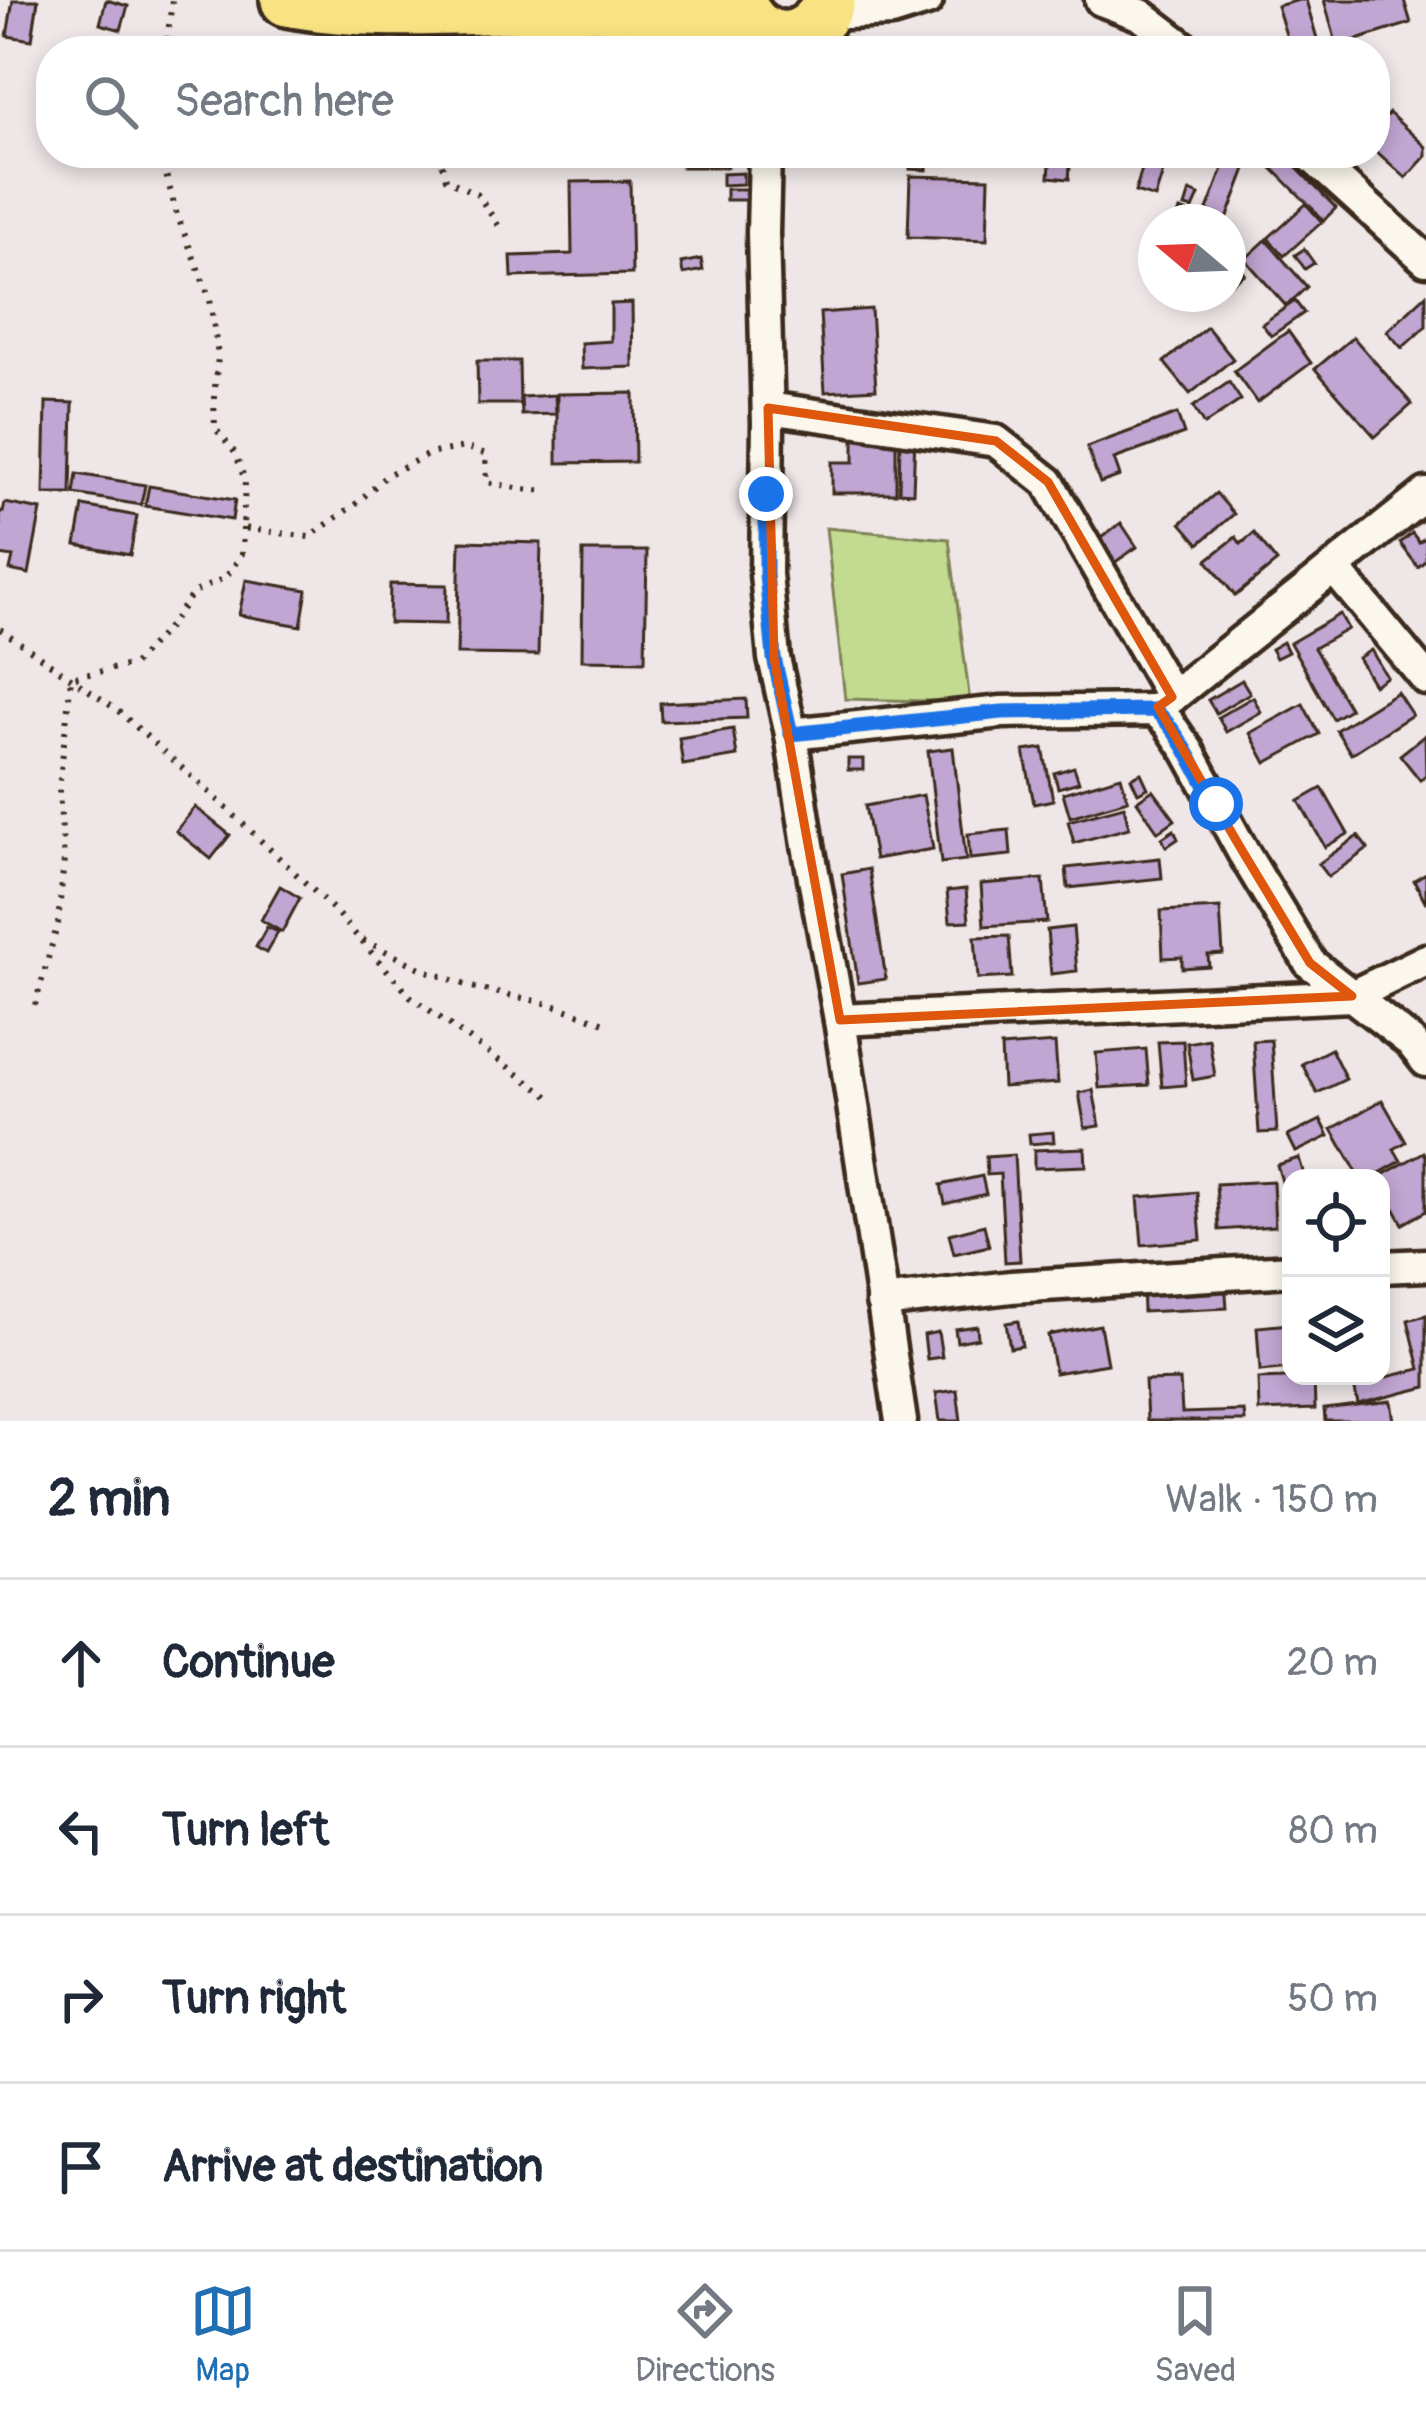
<!DOCTYPE html>
<html lang="en">
<head>
<meta charset="utf-8">
<style>
  body { margin:0; font-family:Pangolin,sans-serif; background:#f2f2f3; color:#1f2937 }
  .controls { position:absolute; right:36px; bottom:36px; display:grid; overflow:hidden; border-radius:24px; box-shadow:0 6px 18px #0003 }
  .controls button { width:108px; height:108px; display:grid; place-items:center; padding:0; border:0; border-bottom:3px solid #e0e1e3; background:#fff; color:#1f2937; font:60px sans-serif }
  .compass { position:absolute; left:1138px; top:204px; width:108px; height:108px; border-radius:50%; background:#fff; box-shadow:0 6px 18px #0003; rotate:289deg }
  .stop { position:absolute; width:36px; height:36px; margin:-27px; border:9px solid #1a73e8; border-radius:50%; background:#fff }
  .stop.end { background:#1a73e8; border-color:#fff; box-shadow:0 3px 12px #0008 }
  .list { margin:0; padding:0; list-style:none }
  h2 { display:flex; justify-content:space-between; align-items:center; height:156px; margin:0; padding:0 48px; font-size:51px }
  h2 small { font-size:39px; font-weight:400; color:#747a83 }
  .list li { display:grid; grid-template-columns:78px 1fr auto; gap:36px; align-items:center; box-sizing:border-box; height:168px; padding:0 48px; border-top:3px solid #e0e1e3 }
  .list b { display:block; font-size:45px; white-space:nowrap }
  .list em { font-size:39px; font-style:normal; color:#747a83 }
  .icon { flex:none; width:66px; height:66px; fill:none; stroke:currentColor; stroke-width:2; stroke-linecap:round; stroke-linejoin:round }
  .map { position:relative; flex:none; width:1426px; height:1421px; overflow:hidden }
  .search { position:absolute; background:#fff; box-shadow:0 6px 18px #0003; left:36px; right:36px; top:36px; height:132px; display:flex; align-items:center; gap:30px; box-sizing:border-box; padding:0 42px; border-radius:48px; color:#747a83; font-size:45px }
  .sheet { height:828px; background:#fff }
  nav { display:flex; justify-content:space-around; align-items:center; box-sizing:border-box; height:168px; border-top:3px solid #e0e1e3; background:#fff; font-size:33px; color:#747a83 }
  nav a { display:grid; justify-items:center; gap:6px }
  nav .on { color:#1f6fb2 }
  .map>svg:first-child { display:block }
  .green { fill:#c3db91; stroke:#7f8258; stroke-width:3 }
  .building { fill:#c1a5d2; stroke:#3b2a1e; stroke-width:3 }
  .lines { fill:none; stroke-linecap:round; stroke-linejoin:round }
  .minor-casing { stroke:#3b2a1e; stroke-width:39 }
  .trunk-casing { stroke:#3b2a1e; stroke-width:60 }
  .path { stroke:#3b2a1e; stroke-width:6; stroke-dasharray:3 9; stroke-linecap:butt }
  .minor { stroke:#fbf7ec; stroke-width:30 }
  .trunk { stroke:#f8e281; stroke-width:51 }
  .route { stroke:#1a73e8; stroke-width:15 }
  .marked { fill:none; stroke:#df570d; stroke-width:9; stroke-linejoin:round }
</style>
</head>
<body>
<div class="map">
<svg width="1426" height="1421" viewBox="0 0 1426 1421">
  <rect width="100%" height="100%" fill="#efe7e7"/>
  <filter id="ink" filterUnits="userSpaceOnUse"><feTurbulence type="fractalNoise" baseFrequency=".00833" numOctaves="2"/><feDisplacementMap in="SourceGraphic" scale="24" xChannelSelector="R" yChannelSelector="G"/><feConvolveMatrix kernelMatrix="1 2 1 2 8 2 1 2 1" color-interpolation-filters="sRGB"/></filter>
  <g filter="url(#ink)">
    <path class="green" d="M 826,528 L 949,539 L 970,702 L 845,699 Z"/>
    <g class="building">
      <path d="M 13,0 L 38,0 L 32,40 L 7,36 Z"/>
      <path d="M 106,0 L 128,6 L 121,30 L 100,24 Z"/>
      <path d="M 1299,0 L 1306,0 L 1320,49 L 1291,51 L 1277,6 Z"/>
      <path d="M 1324,0 L 1404,0 L 1411,23 L 1337,46 Z"/>
      <path d="M 1389,113 L 1426,147 L 1426,156 L 1406,178 L 1375,150 L 1375,128 Z"/>
      <rect x="682" y="153" width="45" height="14"/>
      <path d="M 1051,153 L 1071,153 L 1069,179 L 1049,177 Z"/>
      <path d="M 1229,153 L 1252,153 L 1227,219 L 1207,210 Z"/>
      <path d="M 1261,153 L 1282,153 L 1336,208 L 1324,220 L 1259,155 Z"/>
      <path d="M 910,158 L 928,158 L 927,170 L 910,169 Z"/>
      <path d="M 1143,166 L 1163,172 L 1155,198 L 1135,192 Z"/>
      <path d="M 743,173 L 743,184 L 722,185 L 722,174 Z"/>
      <path d="M 910,176 L 989,178 L 987,240 L 908,237 Z"/>
      <path d="M 630,181 L 632,274 L 512,277 L 511,256 L 572,254 L 571,182 Z"/>
      <rect x="726" y="189" width="20" height="11"/>
      <path d="M 1190,191 L 1199,195 L 1193,209 L 1185,207 Z"/>
      <path d="M 1306,204 L 1322,222 L 1284,256 L 1268,238 Z"/>
      <path d="M 1180,210 L 1215,222 L 1176,222 Z"/>
      <path d="M 1266,240 L 1307,287 L 1286,306 L 1245,259 Z"/>
      <path d="M 1304,249 L 1314,263 L 1305,269 L 1295,255 Z"/>
      <path d="M 701,259 L 703,270 L 683,274 L 681,263 Z"/>
      <path d="M 1236,260 L 1245,274 L 1228,285 L 1228,265 Z"/>
      <path d="M 1426,295 L 1426,326 L 1402,348 L 1387,331 Z"/>
      <path d="M 1295,301 L 1304,313 L 1271,336 L 1262,324 Z"/>
      <path d="M 632,303 L 633,367 L 582,369 L 581,343 L 611,341 L 611,304 Z"/>
      <path d="M 871,309 L 876,389 L 825,392 L 820,313 Z"/>
      <path d="M 1207,327 L 1233,359 L 1190,394 L 1164,362 Z"/>
      <path d="M 1288,331 L 1311,363 L 1257,403 L 1234,371 Z"/>
      <path d="M 1353,337 L 1412,404 L 1375,437 L 1315,369 Z"/>
      <path d="M 477,361 L 519,361 L 520,404 L 478,404 Z"/>
      <path d="M 1229,382 L 1241,400 L 1204,425 L 1193,407 Z"/>
      <path d="M 634,393 L 635,462 L 557,463 L 557,394 Z"/>
      <path d="M 555,395 L 556,414 L 522,415 L 521,397 Z"/>
      <path d="M 46,402 L 73,403 L 71,494 L 44,494 Z"/>
      <path d="M 1177,414 L 1184,434 L 1114,459 L 1120,476 L 1100,483 L 1087,447 Z"/>
      <path d="M 854,434 L 896,434 L 896,493 L 832,493 L 832,462 L 854,462 Z"/>
      <path d="M 900,434 L 915,434 L 913,493 L 899,492 Z"/>
      <path d="M 77,474 L 145,485 L 141,505 L 74,494 Z"/>
      <path d="M 149,486 L 235,500 L 232,520 L 145,506 Z"/>
      <path d="M 1216,493 L 1234,514 L 1199,544 L 1181,523 Z"/>
      <path d="M 5,503 L 41,510 L 29,574 L 10,570 L 13,557 L 0,555 L 0,511 L 3,512 Z"/>
      <path d="M 83,506 L 137,516 L 130,555 L 76,545 Z"/>
      <path d="M 1121,523 L 1137,547 L 1114,563 L 1098,540 Z"/>
      <path d="M 1254,533 L 1277,562 L 1235,596 L 1207,560 L 1236,537 L 1241,544 Z"/>
      <path d="M 1412,533 L 1419,542 L 1426,537 L 1426,560 L 1418,567 L 1400,543 Z"/>
      <path d="M 460,541 L 541,543 L 538,655 L 457,654 Z"/>
      <path d="M 583,551 L 647,551 L 645,661 L 582,660 Z"/>
      <path d="M 246,580 L 307,590 L 301,626 L 239,615 Z"/>
      <path d="M 390,584 L 447,585 L 446,624 L 389,623 Z"/>
      <path d="M 1340,614 L 1348,629 L 1314,648 L 1350,709 L 1333,719 L 1290,643 Z"/>
      <path d="M 1283,642 L 1288,652 L 1276,658 L 1271,649 Z"/>
      <path d="M 1371,650 L 1387,677 L 1374,685 L 1358,658 Z"/>
      <path d="M 1242,680 L 1250,693 L 1216,713 L 1208,700 Z"/>
      <path d="M 1397,692 L 1412,715 L 1351,754 L 1336,730 Z"/>
      <path d="M 1253,697 L 1261,712 L 1226,732 L 1218,717 Z"/>
      <path d="M 746,699 L 747,718 L 661,721 L 660,703 Z"/>
      <path d="M 1303,704 L 1319,734 L 1266,763 L 1250,733 Z"/>
      <path d="M 733,729 L 737,756 L 683,765 L 679,738 Z"/>
      <path d="M 1425,735 L 1426,775 L 1420,780 L 1400,755 Z"/>
      <path d="M 953,748 L 966,860 L 941,863 L 928,751 Z"/>
      <path d="M 1043,748 L 1053,800 L 1034,804 L 1024,751 Z"/>
      <rect x="848" y="759" width="15" height="11"/>
      <path d="M 1074,767 L 1079,782 L 1058,788 L 1054,773 Z"/>
      <path d="M 1141,773 L 1148,788 L 1138,793 L 1131,778 Z"/>
      <path d="M 1121,776 L 1128,800 L 1070,817 L 1063,793 Z"/>
      <path d="M 1322,788 L 1348,834 L 1325,847 L 1299,801 Z"/>
      <path d="M 1153,790 L 1175,820 L 1158,832 L 1137,801 Z"/>
      <path d="M 923,795 L 933,849 L 875,859 L 865,806 Z"/>
      <path d="M 1124,806 L 1129,828 L 1074,843 L 1068,821 Z"/>
      <path d="M 195,807 L 230,835 L 211,859 L 176,831 Z"/>
      <path d="M 1009,830 L 1011,855 L 970,859 L 968,834 Z"/>
      <path d="M 1174,830 L 1178,839 L 1166,847 L 1162,838 Z"/>
      <path d="M 1358,836 L 1368,849 L 1328,877 L 1318,864 Z"/>
      <path d="M 1160,858 L 1162,878 L 1068,888 L 1066,868 Z"/>
      <path d="M 869,869 L 886,979 L 858,983 L 842,874 Z"/>
      <path d="M 1426,873 L 1426,903 L 1414,880 Z"/>
      <path d="M 1043,879 L 1047,922 L 984,926 L 981,884 Z"/>
      <path d="M 280,886 L 300,898 L 282,932 L 261,920 Z"/>
      <path d="M 966,889 L 969,921 L 950,922 L 947,891 Z"/>
      <path d="M 1220,908 L 1223,954 L 1208,955 L 1209,966 L 1182,968 L 1182,957 L 1163,958 L 1161,911 Z"/>
      <path d="M 267,927 L 278,932 L 266,953 L 256,947 Z"/>
      <path d="M 1073,927 L 1077,971 L 1051,974 L 1047,930 Z"/>
      <path d="M 1009,936 L 1012,977 L 978,979 L 975,937 Z"/>
      <path d="M 1209,1039 L 1215,1076 L 1193,1080 L 1187,1043 Z"/>
      <path d="M 1271,1040 L 1277,1132 L 1259,1133 L 1253,1041 Z"/>
      <path d="M 1183,1041 L 1186,1085 L 1162,1087 L 1158,1042 Z"/>
      <path d="M 1055,1043 L 1058,1083 L 1003,1087 L 1001,1047 Z"/>
      <path d="M 1146,1049 L 1149,1085 L 1099,1088 L 1096,1053 Z"/>
      <path d="M 1331,1049 L 1346,1079 L 1317,1093 L 1302,1064 Z"/>
      <path d="M 1093,1090 L 1100,1126 L 1085,1128 L 1079,1093 Z"/>
      <path d="M 1382,1100 L 1406,1142 L 1394,1149 L 1401,1161 L 1371,1178 L 1360,1178 L 1332,1129 Z"/>
      <path d="M 1321,1120 L 1329,1136 L 1296,1152 L 1288,1136 Z"/>
      <path d="M 1053,1132 L 1054,1142 L 1030,1144 L 1029,1134 Z"/>
      <path d="M 1085,1148 L 1086,1166 L 1034,1168 L 1034,1150 Z"/>
      <path d="M 1424,1152 L 1426,1156 L 1426,1211 L 1403,1224 L 1381,1185 L 1381,1178 L 1377,1178 Z"/>
      <path d="M 1014,1155 L 1020,1261 L 1005,1262 L 1000,1174 L 987,1175 L 986,1157 Z"/>
      <path d="M 1299,1158 L 1305,1178 L 1291,1178 L 1290,1208 L 1277,1165 Z"/>
      <path d="M 982,1176 L 986,1194 L 945,1204 L 941,1185 Z"/>
      <path d="M 1273,1181 L 1275,1226 L 1219,1230 L 1216,1184 Z"/>
      <path d="M 1197,1192 L 1201,1240 L 1142,1245 L 1138,1197 Z"/>
      <path d="M 984,1225 L 989,1246 L 954,1254 L 949,1234 Z"/>
      <path d="M 1225,1281 L 1227,1308 L 1143,1312 L 1142,1284 Z"/>
      <path d="M 1426,1315 L 1426,1387 L 1358,1404 L 1354,1385 L 1420,1369 L 1408,1320 Z"/>
      <path d="M 1018,1321 L 1022,1346 L 1010,1348 L 1006,1323 Z"/>
      <path d="M 1291,1324 L 1291,1368 L 1260,1371 L 1257,1327 Z"/>
      <path d="M 1100,1325 L 1107,1364 L 1055,1373 L 1048,1335 Z"/>
      <path d="M 977,1326 L 978,1338 L 957,1342 L 955,1329 Z"/>
      <path d="M 938,1332 L 942,1357 L 927,1359 L 924,1335 Z"/>
      <path d="M 1314,1377 L 1315,1409 L 1259,1411 L 1258,1379 Z"/>
      <path d="M 1180,1380 L 1182,1413 L 1244,1411 L 1245,1421 L 1147,1421 L 1145,1381 Z"/>
      <path d="M 957,1390 L 961,1421 L 940,1421 L 936,1393 Z"/>
      <path d="M 1391,1401 L 1394,1421 L 1325,1421 L 1324,1409 Z"/>
    </g>
    <g class="lines">
      <g class="minor-casing">
        <g id="minor">
          <path d="M 1101,0 L 1141,15 L 1188,51"/>
          <path d="M 824,14 L 892,11 L 927,0"/>
          <path d="M 765,153 L 763,233 L 768,423 L 766,574 L 774,658 L 791,734 L 808,845 L 840,1020 L 901,1421"/>
          <path d="M 1308,153 L 1426,260"/>
          <path d="M 768,408 L 996,441 L 1048,482 L 1172,697"/>
          <path d="M 1334,568 L 1426,679"/>
          <path d="M 1159,707 L 1426,494"/>
          <path d="M 791,734 L 1002,712 L 1155,710 L 1168,722 L 1188,751 L 1243,852 L 1310,963 L 1411,1042 L 1426,1061"/>
          <path d="M 840,1020 L 1352,996 L 1426,960"/>
          <path d="M 1381,1267 L 1426,1265"/>
          <path d="M 882,1302 L 1011,1287 L 1291,1270"/>
        </g>
      </g>
      <g class="trunk-casing">
        <g id="trunk">
          <path d="M 287,0 C 394,21 513,1 623,6 C 667,8 708,21 752,24"/>
          <path d="M 739,0 C 756,50 812,49 829,0"/>
        </g>
      </g>
      <g class="path">
        <path d="M 166,51 L 172,0"/>
        <path d="M 162,153 L 162,160 L 177,215 L 210,299 L 218,356 L 214,398 L 215,428 L 236,454 L 245,481 L 243,528 L 309,537 L 357,503 L 387,475 L 429,454 L 464,447 L 486,454 L 487,482 L 521,489 L 549,491"/>
        <path d="M 439,153 L 446,179 L 478,195 L 502,231"/>
        <path d="M 0,629 L 117,710 L 218,800 L 333,909 L 410,996 L 555,1101"/>
        <path d="M 363,940 L 422,969 L 471,987 L 550,1004 L 608,1024"/>
        <path d="M 35,1005 L 58,923 L 64,860 L 59,789 L 71,678 L 134,664 L 170,625 L 193,593 L 226,577 L 242,554 L 243,528"/>
      </g>
      <use href="#minor" class="minor"/>
      <use href="#trunk" class="trunk"/>
    </g>
  </g>
  <g class="lines" filter="url(#ink)">
    <path class="route" d="M 766,494 L 766,574 L 774,658 L 791,734 L 1002,712 L 1155,710 C 1183,736 1197,772 1216,804"/>
  </g>
  <path class="marked" d="M 768,408 L 996,441 L 1048,482 L 1172,697 L 1158,707 L 1243,852 L 1310,963 L 1352,996 L 840,1020 L 774,658 Z"/>
</svg>
<div class="controls">
<button><svg class="icon" aria-label="locate" viewBox="0 0 24 24"><circle cx="12" cy="12" r="6"/><path d="M12 2v4M12 18v4M2 12h4M18 12h4"/></svg></button>
<button><svg class="icon" aria-label="layers" viewBox="0 0 24 24"><path d="M12 4l9 5-9 5-9-5zM3 14l9 5 9-5"/></svg></button>
</div>
<svg class="compass" viewBox="-18 -18 36 36"><path d="M0-13l5 13h-10z" fill="#e53935"/><path d="M0 13l5-13h-10z" fill="#747a83"/></svg>
<div class="stop" style="left:1216px;top:804px"></div>
<div class="stop end" style="left:766px;top:494px"></div>
<div class="search"><svg class="icon" aria-label="search" viewBox="0 0 24 24"><circle cx="10" cy="10" r="6"/><path d="M15 15l6 6"/></svg>Search here</div>
</div>
<section class="sheet">
<h2>2 min<small>Walk · 150 m</small></h2>
<ul class="list">
<li><svg class="icon" aria-label="ahead" viewBox="0 0 24 24"><path d="M12 20V5M6 11l6-6 6 6"/></svg><div><b>Continue</b></div><em>20 m</em></li>
<li><svg class="icon" aria-label="left" viewBox="0 0 24 24"><path d="M17 20v-9H6M10 6l-5 5 5 5"/></svg><div><b>Turn left</b></div><em>80 m</em></li>
<li><svg class="icon" aria-label="right" viewBox="0 0 24 24"><path d="M7 20v-9h11M14 6l5 5-5 5"/></svg><div><b>Turn right</b></div><em>50 m</em></li>
<li><svg class="icon" aria-label="arrive" viewBox="0 0 24 24"><path d="M6 21V4h12l-3 4 3 4H6"/></svg><div><b>Arrive at destination</b></div></li>
</ul>
</section>
<nav>
<a class="on"><svg class="icon" aria-label="map" viewBox="0 0 24 24"><path d="M3 6l6-2 6 2 6-2v14l-6 2-6-2-6 2zM9 4v14M15 6v14"/></svg>Map</a>
<a><svg class="icon" aria-label="directions" viewBox="0 0 24 24"><path d="M12 3l9 9-9 9-9-9zM9 14v-3h6M13 9l2 2-2 2"/></svg>Directions</a>
<a><svg class="icon" aria-label="saved" viewBox="0 0 24 24"><path d="M7 4h10v16l-5-4-5 4z"/></svg>Saved</a>
</nav>
</body>
</html>
